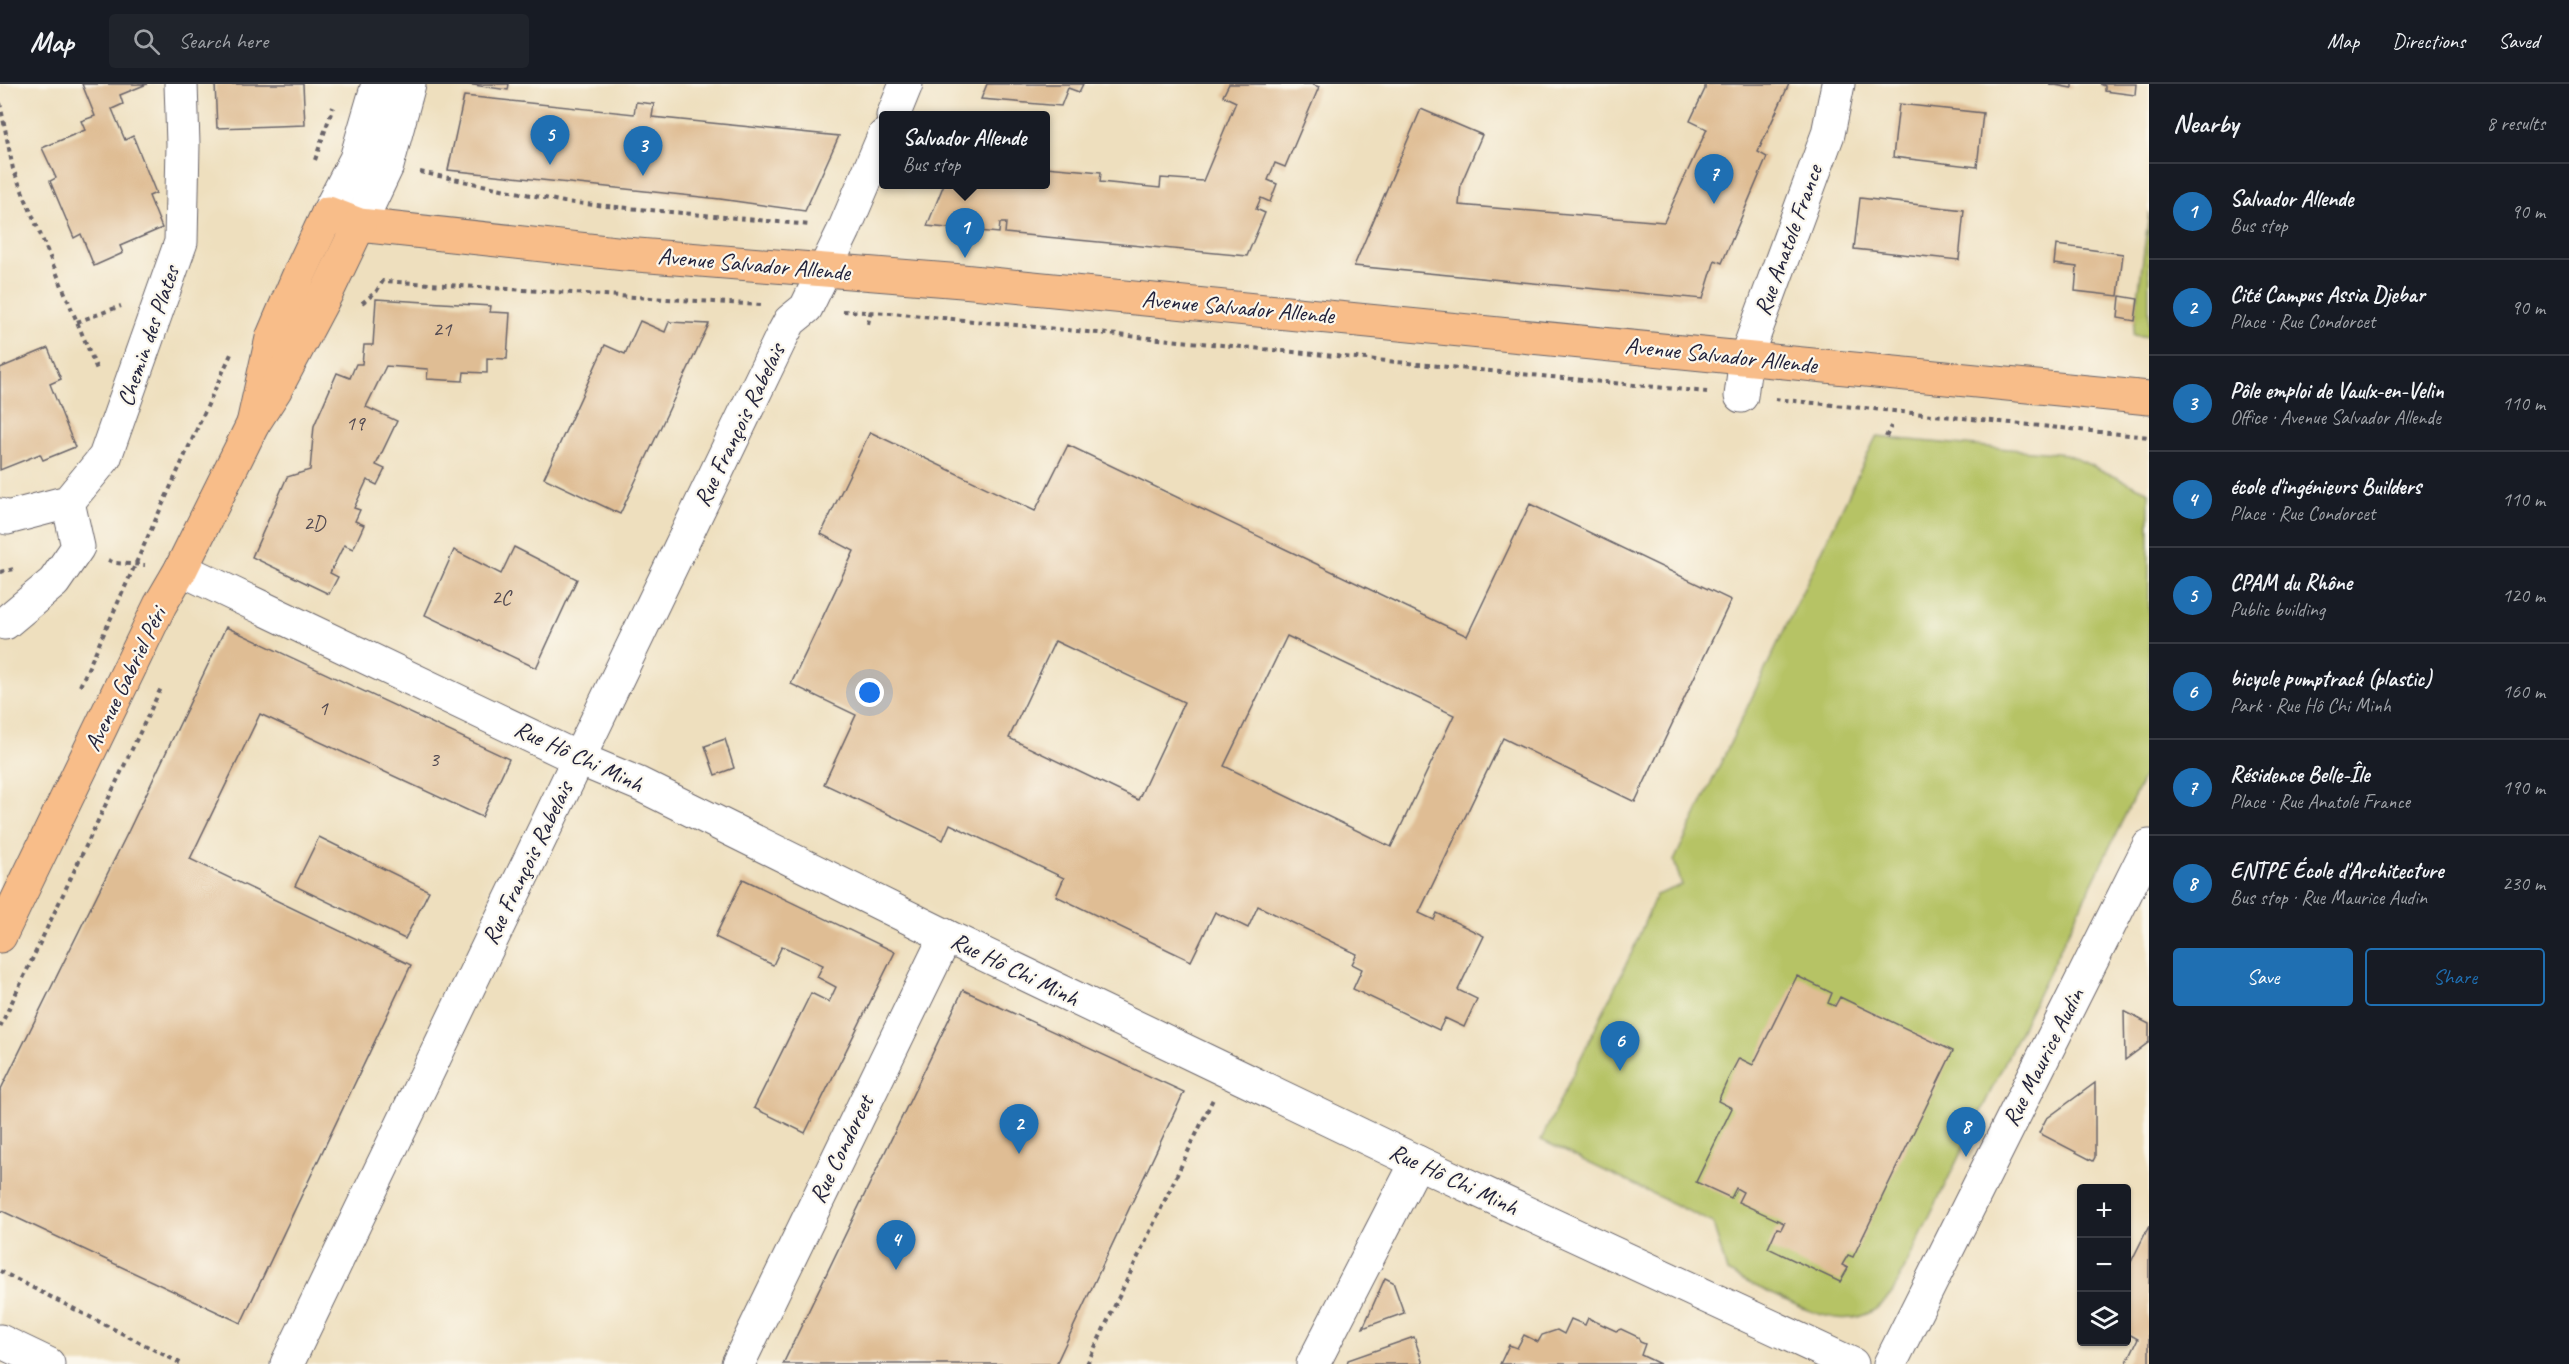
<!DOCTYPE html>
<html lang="en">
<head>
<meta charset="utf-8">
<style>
  body { margin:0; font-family:Caveat,sans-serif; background:#20242c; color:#f1f3f6 }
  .controls { position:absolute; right:18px; bottom:18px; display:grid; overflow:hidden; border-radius:6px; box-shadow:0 2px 4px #0004 }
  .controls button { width:54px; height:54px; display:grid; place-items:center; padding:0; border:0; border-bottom:2px solid #363941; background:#171b24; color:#f1f3f6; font:30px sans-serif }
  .you { position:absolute; left:870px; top:609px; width:21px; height:21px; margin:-15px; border:4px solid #fff; border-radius:50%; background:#1a73e8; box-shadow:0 0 0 9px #1a73e833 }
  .badge { display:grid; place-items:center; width:39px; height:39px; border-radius:50%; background:#1f6fb2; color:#fff; font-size:20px; font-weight:700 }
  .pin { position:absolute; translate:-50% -50px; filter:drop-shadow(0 2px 3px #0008) }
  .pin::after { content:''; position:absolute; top:32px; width:21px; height:18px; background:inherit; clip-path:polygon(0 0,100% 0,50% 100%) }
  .popup { position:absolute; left:879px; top:27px; width:171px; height:78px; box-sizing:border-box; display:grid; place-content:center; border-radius:6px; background:#171b24; filter:drop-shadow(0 2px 4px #0005); font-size:20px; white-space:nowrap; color:#9ea1a6 }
  .popup b { font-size:22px; color:#f1f3f6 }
  .popup::after { content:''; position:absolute; left:50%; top:100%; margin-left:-12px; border:12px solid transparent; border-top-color:#171b24 }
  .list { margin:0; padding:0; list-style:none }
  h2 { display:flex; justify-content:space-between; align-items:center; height:78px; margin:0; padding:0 24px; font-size:26px }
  h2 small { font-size:20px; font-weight:400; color:#9ea1a6 }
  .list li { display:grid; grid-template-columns:39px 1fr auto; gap:18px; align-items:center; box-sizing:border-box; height:96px; padding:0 24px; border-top:2px solid #363941 }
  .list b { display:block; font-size:22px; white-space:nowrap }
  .list p { margin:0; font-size:20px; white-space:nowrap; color:#9ea1a6 }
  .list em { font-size:20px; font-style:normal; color:#9ea1a6 }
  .actions { display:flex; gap:12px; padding:18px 24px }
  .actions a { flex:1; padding:14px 0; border:2px solid #1f6fb2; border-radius:6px; text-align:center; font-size:21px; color:#1f6fb2 }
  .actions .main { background:#1f6fb2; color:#fff }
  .icon { flex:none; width:33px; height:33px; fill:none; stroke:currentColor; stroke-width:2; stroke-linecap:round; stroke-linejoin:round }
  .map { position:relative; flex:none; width:2149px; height:1280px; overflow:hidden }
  header { display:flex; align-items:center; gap:36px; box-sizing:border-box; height:84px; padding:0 30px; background:#171b24; border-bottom:2px solid #363941 }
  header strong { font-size:28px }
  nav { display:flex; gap:33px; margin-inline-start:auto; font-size:21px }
  .search { width:420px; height:54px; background:#20242c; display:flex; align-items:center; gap:15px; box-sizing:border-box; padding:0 21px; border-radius:6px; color:#9ea1a6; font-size:22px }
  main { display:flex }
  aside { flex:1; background:#171b24 }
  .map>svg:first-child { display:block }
  .green { fill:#b6c365; stroke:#6c7250; stroke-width:1.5 }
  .building { fill:#dfbd94; fill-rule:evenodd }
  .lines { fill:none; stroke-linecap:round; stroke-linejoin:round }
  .minor-casing { stroke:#696469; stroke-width:35 }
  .major-casing { stroke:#696469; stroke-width:35 }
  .path { stroke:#696469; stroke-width:4; stroke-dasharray:4.5 4.5; stroke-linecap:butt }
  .minor { stroke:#fff; stroke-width:33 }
  .major { stroke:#f8bd89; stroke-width:33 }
  .labels { text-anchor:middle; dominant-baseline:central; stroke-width:4.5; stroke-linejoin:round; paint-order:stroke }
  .number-label { font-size:21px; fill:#514951 }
  .street-label { font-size:24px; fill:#22223b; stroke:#fbf7ec }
</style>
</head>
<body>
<header>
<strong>Map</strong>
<div class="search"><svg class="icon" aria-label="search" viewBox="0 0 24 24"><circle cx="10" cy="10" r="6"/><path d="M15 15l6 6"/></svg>Search here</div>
<nav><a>Map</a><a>Directions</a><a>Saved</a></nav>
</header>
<main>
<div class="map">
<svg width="2149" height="1280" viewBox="0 0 2149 1280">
  <rect width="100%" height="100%" fill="#fbf7ec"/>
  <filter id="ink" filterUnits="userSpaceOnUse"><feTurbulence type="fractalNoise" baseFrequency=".0167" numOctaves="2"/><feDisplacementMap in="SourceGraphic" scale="12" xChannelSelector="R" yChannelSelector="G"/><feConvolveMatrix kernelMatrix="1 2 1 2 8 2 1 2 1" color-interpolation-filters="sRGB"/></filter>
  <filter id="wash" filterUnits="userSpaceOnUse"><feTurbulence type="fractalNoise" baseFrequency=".008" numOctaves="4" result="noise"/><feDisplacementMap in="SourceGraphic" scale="24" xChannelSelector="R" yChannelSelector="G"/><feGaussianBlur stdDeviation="1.35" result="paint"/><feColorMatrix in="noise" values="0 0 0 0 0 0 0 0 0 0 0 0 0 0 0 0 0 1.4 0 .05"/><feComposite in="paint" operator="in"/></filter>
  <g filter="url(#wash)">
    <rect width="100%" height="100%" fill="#eedfbe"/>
    <g class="green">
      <path d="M 2149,128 L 2149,253 L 2133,251 Z"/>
      <path d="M 1876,353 L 2066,370 L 2149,408 L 2149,682 L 1893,1208 C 1861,1251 1820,1233 1781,1214 C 1763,1206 1745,1197 1727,1188 L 1713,1139 L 1541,1056 L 1632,868 L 1656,811 L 1682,801 L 1674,777 Z"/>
    </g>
    <g id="blocks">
      <g class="building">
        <path d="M 82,0 L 147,0 L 120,11 L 123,20 L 112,25 L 125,56 L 133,52 L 156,109 L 149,112 L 162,144 L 120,162 L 123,169 L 94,182 L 81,150 L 74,154 L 50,97 L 56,94 L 42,64 L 85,46 L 81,37 L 95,32 Z"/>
        <path d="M 215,0 L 303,0 L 305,41 L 217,44 Z"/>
        <path d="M 466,0 L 509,0 L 508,6 Z"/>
        <path d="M 987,0 L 1083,0 L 1079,8 L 1068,4 L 1061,22 L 981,15 Z"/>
        <path d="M 1229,0 L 1311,0 L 1319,3 L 1285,83 L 1275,79 L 1268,96 L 1277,100 L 1270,118 L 1261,114 L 1256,125 L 1265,129 L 1247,172 L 1005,149 L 1006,139 L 1000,139 L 999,149 L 927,142 L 944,100 L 1046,100 L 1046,83 L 1101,88 L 1100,98 L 1160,104 L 1161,94 L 1203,97 L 1236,18 L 1223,12 Z"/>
        <path d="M 1705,0 L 1789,0 L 1758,68 L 1767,73 L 1722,179 L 1715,176 L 1703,215 L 1354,182 L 1421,25 L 1482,51 L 1461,100 L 1459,121 L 1664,138 L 1707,45 L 1690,37 L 1705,5 Z"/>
        <path d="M 2049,0 L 2072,0 L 2072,4 Z"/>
        <path d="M 2100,0 L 2136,0 L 2135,11 L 2105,7 L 2105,2 Z"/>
        <path d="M 464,12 L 634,30 L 636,18 L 654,20 L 652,33 L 839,52 L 805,127 L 720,115 L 448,86 Z"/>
        <path d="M 1899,20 L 1983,29 L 1977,83 L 1893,73 Z"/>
        <path d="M 1860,114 L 1964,126 L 1959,176 L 1854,165 Z"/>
        <path d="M 2056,161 L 2123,170 L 2118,212 L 2075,207 L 2077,183 L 2054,180 Z"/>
        <path d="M 2120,212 L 2138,215 L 2135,237 L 2118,234 Z"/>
        <path d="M 376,215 L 491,222 L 490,228 L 510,229 L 507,275 L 487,274 L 487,289 L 464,288 L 463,297 L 427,295 L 428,285 L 386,282 L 366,323 L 397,337 L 376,381 L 385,385 L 377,401 L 367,396 L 354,424 L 360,426 L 355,437 L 364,441 L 353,465 L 344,461 L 330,489 L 338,493 L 329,510 L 252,473 L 287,393 L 310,386 L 314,342 L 337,289 L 350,294 L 356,280 L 362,280 L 364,261 L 373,261 Z"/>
        <path d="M 640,237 L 665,248 L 669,238 L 709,240 L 620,430 L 544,394 L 605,261 L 625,270 Z"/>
        <path d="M 48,264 L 61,295 L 50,300 L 75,363 L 43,376 L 40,370 L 0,386 L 0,284 Z"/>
        <path d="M 870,348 L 1035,427 L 1068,361 L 1467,552 L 1530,420 L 1731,516 L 1635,718 L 1503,654 L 1419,829 L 1434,836 L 1437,829 L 1484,852 L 1458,906 L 1477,915 L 1464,943 L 1445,934 L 1439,946 L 1353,905 L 1362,885 L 1352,880 L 1357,870 L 1258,822 L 1248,844 L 1215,828 L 1191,877 L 1056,812 L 1064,794 L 950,740 L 943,756 L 824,700 L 856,631 L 791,600 L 854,467 L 821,450 ZM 1287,552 L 1454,631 L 1391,763 L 1224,682 ZM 1055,557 L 1184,618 L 1138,716 L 1009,654 Z"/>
        <path d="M 514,463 L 577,495 L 536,584 L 425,531 L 454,466 L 501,490 Z"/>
        <path d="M 226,543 L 509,675 L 482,733 L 260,630 L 190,775 L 411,881 L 241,1239 L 0,1126 L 0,1007 L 129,746 Z"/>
        <path d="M 725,655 L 734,684 L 715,691 L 705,662 Z"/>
        <path d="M 319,753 L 429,807 L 405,855 L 295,802 Z"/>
        <path d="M 743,795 L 895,868 L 805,1049 L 754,1024 L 811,909 L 829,918 L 836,903 L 817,893 L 823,881 L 782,862 L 773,881 L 715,853 Z"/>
        <path d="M 1797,892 L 1832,909 L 1828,919 L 1835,922 L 1840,913 L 1953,967 L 1853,1173 L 1848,1171 L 1842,1181 L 1848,1184 L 1840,1198 L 1768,1164 L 1777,1144 L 1781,1145 L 1784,1139 L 1738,1118 L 1743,1108 L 1736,1104 L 1731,1114 L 1696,1098 L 1732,1024 L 1718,1017 L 1728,995 L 1739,974 L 1753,981 Z"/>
        <path d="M 963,906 L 1184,1008 L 1056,1280 L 783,1280 Z"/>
        <path d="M 2124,927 L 2149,940 L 2149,958 L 2125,976 Z"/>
        <path d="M 2095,999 L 2095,1073 L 2093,1077 L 2039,1049 L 2046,1035 Z"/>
        <path d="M 2149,1142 L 2149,1280 L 2126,1280 L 2138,1255 L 2127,1249 L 2127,1186 Z"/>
        <path d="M 1385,1194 L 1393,1198 L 1404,1229 L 1363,1244 Z"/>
        <path d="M 1588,1234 L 1616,1247 L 1621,1245 L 1638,1253 L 1640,1258 L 1645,1260 L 1641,1271 L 1660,1280 L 1500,1280 L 1509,1261 L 1517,1264 L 1524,1251 L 1538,1258 L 1542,1251 L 1557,1246 L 1564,1250 L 1571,1235 L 1585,1241 Z"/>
        <path d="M 1414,1253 L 1423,1280 L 1347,1280 L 1348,1276 Z"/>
      </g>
    </g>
  </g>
  <g filter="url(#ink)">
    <use href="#blocks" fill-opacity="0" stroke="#696469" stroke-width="1.5"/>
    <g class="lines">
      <g class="minor-casing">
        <g id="minor">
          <path d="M 893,32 L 906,0"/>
          <path d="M 328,129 L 356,75 L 378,0"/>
          <path d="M 359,141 L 387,82 L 409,0"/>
          <path d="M 1741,312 L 1746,273 L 1828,50 L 1838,0"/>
          <path d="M 0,431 L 7,434 L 68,418 L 105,373 L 181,158 L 183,60 L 181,0"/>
          <path d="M 181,485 L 577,674 L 639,700 L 946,852 L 1417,1078 L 1852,1280"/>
          <path d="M 5,539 L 54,498 L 78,463 L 68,418"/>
          <path d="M 0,1257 L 48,1280"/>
          <path d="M 287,1280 L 783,250 L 790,237 L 806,224 L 844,146 L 884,52"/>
          <path d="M 738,1280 L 946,852"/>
          <path d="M 1313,1280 L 1417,1078"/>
          <path d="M 1890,1280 L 2149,762"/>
        </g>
      </g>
      <g class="major-casing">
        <g id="major">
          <path d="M 253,340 L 272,254 L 299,191 L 328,129 L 359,141 L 625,170 L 962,197 L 2149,314"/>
          <path d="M 0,852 L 160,521 L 181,485 L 253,340 L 275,306 L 328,206 L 359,141"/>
        </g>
      </g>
      <g class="path">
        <path d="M 0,19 L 13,85 L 98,288"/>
        <path d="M 315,76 L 333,23"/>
        <path d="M 420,88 L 564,118 L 811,141"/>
        <path d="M 362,219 L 376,208 L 383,197 L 761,221"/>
        <path d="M 843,227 L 891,229 L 1707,308"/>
        <path d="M 77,238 L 121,222"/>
        <path d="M 868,240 L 871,226"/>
        <path d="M 1775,315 L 2149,353"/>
        <path d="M 1886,353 L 1891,342"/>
        <path d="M 108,476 L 115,479 L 145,481"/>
        <path d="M 0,488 L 14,485"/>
        <path d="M 80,602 L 231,270"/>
        <path d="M 0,943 L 162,602"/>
        <path d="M 0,1187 L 182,1280"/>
        <path d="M 1087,1280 L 1213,1015"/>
      </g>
      <use href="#minor" class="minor"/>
      <use href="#major" class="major"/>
    </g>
  </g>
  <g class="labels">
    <g class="number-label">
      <text x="442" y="245">21</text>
      <text x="355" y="339">19</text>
      <text x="314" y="439">2D</text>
      <text x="501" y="513">2C</text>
      <text x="323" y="624">1</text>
      <text x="434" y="675">3</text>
    </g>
    <g class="street-label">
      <text transform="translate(1788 156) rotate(-70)">Rue Anatole France</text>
      <text transform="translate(754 180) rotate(5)">Avenue Salvador Allende</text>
      <text transform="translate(1238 223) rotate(5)">Avenue Salvador Allende</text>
      <text transform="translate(148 252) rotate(-71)">Chemin des Plates</text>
      <text transform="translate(1721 271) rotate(6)">Avenue Salvador Allende</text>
      <text transform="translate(739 341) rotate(-64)">Rue François Rabelais</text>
      <text transform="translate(125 595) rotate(-64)">Avenue Gabriel Péri</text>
      <text transform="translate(579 672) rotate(25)">Rue Hô Chi Minh</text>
      <text transform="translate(527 779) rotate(-64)">Rue François Rabelais</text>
      <text transform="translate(1015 885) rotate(26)">Rue Hô Chi Minh</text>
      <text transform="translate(2043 973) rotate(-63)">Rue Maurice Audin</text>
      <text transform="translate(841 1065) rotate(-64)">Rue Condorcet</text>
      <text transform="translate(1454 1095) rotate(25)">Rue Hô Chi Minh</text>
    </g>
  </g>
</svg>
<div class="controls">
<button>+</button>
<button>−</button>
<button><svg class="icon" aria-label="layers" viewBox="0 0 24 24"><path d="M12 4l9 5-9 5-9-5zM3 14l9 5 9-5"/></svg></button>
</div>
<div class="you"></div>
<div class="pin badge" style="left:965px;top:174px">1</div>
<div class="popup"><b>Salvador Allende</b>Bus stop</div>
<div class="pin badge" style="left:1019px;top:1070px">2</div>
<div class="pin badge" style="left:643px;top:92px">3</div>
<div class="pin badge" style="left:896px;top:1186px">4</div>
<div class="pin badge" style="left:550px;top:81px">5</div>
<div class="pin badge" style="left:1620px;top:987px">6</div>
<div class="pin badge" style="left:1714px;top:120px">7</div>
<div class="pin badge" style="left:1966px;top:1073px">8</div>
</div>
<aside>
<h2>Nearby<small>8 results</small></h2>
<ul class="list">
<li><span class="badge">1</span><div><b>Salvador Allende</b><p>Bus stop</p></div><em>90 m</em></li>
<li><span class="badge">2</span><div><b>Cité Campus Assia Djebar</b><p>Place · Rue Condorcet</p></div><em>90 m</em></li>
<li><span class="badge">3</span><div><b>Pôle emploi de Vaulx-en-Velin</b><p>Office · Avenue Salvador Allende</p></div><em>110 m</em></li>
<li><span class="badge">4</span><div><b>école d'ingénieurs Builders</b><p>Place · Rue Condorcet</p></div><em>110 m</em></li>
<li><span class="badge">5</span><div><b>CPAM du Rhône</b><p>Public building</p></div><em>120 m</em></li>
<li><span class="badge">6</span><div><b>bicycle pumptrack (plastic)</b><p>Park · Rue Hô Chi Minh</p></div><em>160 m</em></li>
<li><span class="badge">7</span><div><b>Résidence Belle-Île</b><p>Place · Rue Anatole France</p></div><em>190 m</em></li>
<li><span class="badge">8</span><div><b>ENTPE École d'Architecture</b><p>Bus stop · Rue Maurice Audin</p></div><em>230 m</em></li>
</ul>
<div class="actions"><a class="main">Save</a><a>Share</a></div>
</aside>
</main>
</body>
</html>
